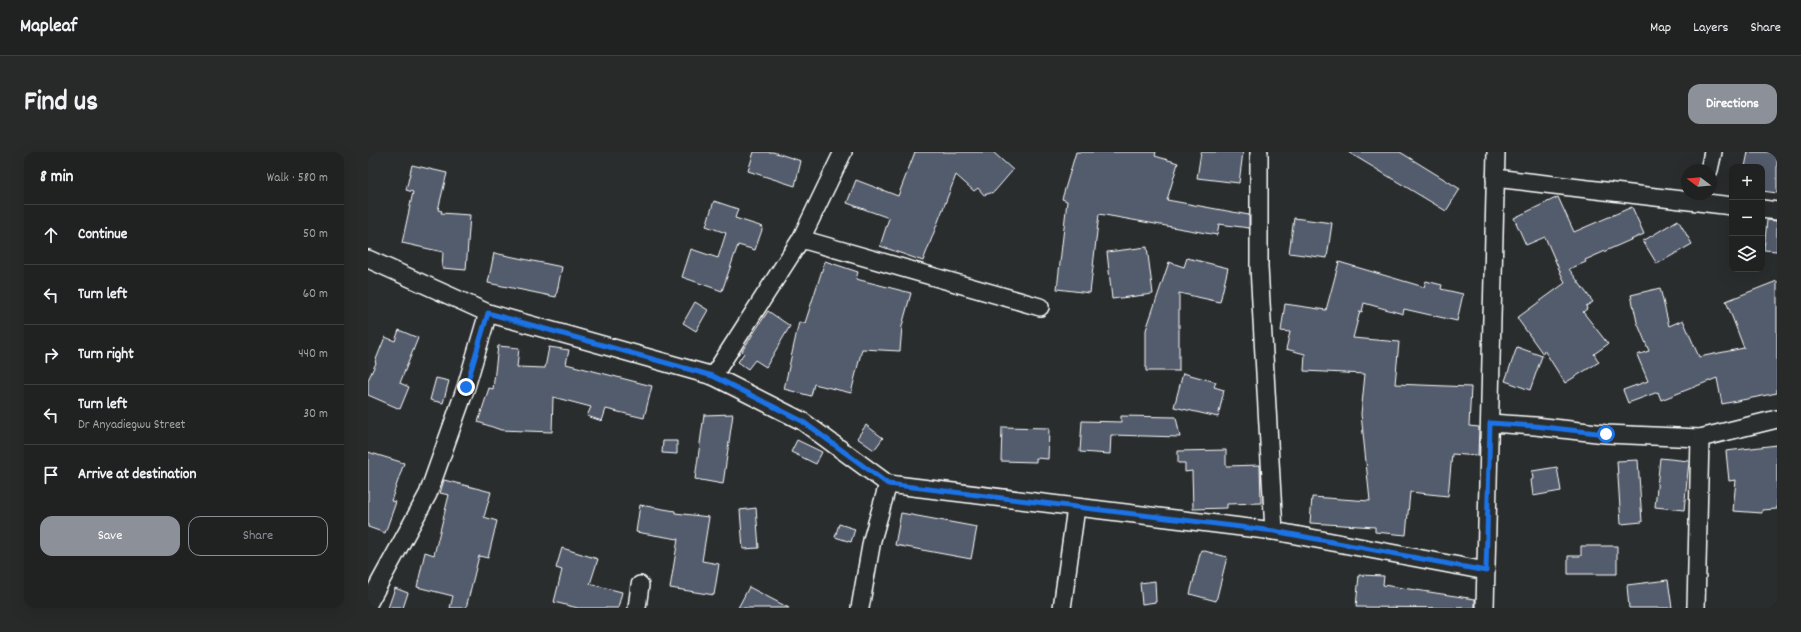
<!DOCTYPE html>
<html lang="en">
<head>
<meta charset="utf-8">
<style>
  body { margin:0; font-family:Dekko,sans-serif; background:#282a2a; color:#f1f3f6 }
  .controls { position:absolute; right:12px; top:12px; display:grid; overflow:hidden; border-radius:8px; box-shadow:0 4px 16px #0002 }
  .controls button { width:36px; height:36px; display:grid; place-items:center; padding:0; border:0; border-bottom:1px solid #3d3f40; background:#202222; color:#f1f3f6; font:20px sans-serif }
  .compass { position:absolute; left:1313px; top:12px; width:36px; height:36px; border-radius:50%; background:#202222; box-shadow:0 4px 16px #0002; rotate:286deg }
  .stop { position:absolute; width:12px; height:12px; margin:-9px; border:3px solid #1a73e8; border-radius:50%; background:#fff }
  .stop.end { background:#1a73e8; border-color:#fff; box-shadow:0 1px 4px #0008 }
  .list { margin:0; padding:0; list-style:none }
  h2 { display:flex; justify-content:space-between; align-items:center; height:52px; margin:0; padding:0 16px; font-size:17px }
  h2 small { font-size:13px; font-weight:400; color:#a2a4a5 }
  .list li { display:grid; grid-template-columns:26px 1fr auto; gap:12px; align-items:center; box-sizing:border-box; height:60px; padding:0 16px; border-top:1px solid #3d3f40 }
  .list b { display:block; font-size:15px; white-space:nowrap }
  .list p { margin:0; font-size:13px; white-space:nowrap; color:#a2a4a5 }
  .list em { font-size:13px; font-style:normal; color:#a2a4a5 }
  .actions { display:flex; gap:8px; padding:12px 16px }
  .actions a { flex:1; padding:9px 0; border:1px solid #8c9099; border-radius:12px; text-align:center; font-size:14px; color:#8c9099 }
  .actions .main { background:#8c9099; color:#fff }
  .icon { flex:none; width:22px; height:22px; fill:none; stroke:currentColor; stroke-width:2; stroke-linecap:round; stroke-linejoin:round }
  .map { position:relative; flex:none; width:1409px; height:456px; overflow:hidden; border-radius:12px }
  header { display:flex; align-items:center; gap:24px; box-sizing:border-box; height:56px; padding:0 20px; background:#202222; border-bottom:1px solid #3d3f40 }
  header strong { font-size:19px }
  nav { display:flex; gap:22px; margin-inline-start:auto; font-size:14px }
  .intro { display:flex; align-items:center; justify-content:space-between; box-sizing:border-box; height:96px; padding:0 24px }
  h1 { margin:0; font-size:28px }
  .button { padding:10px 18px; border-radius:12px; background:#8c9099; color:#fff; font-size:14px; font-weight:700 }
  main { display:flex; gap:24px; padding:0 24px }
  aside { flex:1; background:#202222; border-radius:12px; box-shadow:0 4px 16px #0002 }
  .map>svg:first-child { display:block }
  .building { fill:#525c6c; stroke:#fff }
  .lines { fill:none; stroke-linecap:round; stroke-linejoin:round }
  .street-casing { stroke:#fff; stroke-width:20 }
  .street { stroke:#2a2d2e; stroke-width:17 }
  .route { stroke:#1a73e8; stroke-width:5 }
</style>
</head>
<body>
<header>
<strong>Mapleaf</strong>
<nav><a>Map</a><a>Layers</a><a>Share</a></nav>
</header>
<div class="intro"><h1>Find us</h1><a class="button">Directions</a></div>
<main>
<aside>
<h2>8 min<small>Walk · 580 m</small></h2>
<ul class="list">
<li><svg class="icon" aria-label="ahead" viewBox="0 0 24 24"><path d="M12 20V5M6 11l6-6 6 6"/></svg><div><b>Continue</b></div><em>50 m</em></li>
<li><svg class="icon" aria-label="left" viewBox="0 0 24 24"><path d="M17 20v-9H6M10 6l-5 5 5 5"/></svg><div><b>Turn left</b></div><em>60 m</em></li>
<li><svg class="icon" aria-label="right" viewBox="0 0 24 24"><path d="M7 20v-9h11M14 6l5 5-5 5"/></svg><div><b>Turn right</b></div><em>440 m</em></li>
<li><svg class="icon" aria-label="left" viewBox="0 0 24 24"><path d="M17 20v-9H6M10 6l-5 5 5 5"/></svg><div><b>Turn left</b><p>Dr Anyadiegwu Street</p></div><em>30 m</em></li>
<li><svg class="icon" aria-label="arrive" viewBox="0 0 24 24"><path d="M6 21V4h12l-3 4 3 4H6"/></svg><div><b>Arrive at destination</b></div></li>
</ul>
<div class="actions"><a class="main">Save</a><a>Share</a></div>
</aside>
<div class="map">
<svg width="1409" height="456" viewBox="0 0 1409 456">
  <rect width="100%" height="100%" fill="#2a2d2e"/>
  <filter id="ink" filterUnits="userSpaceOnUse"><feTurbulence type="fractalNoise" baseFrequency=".025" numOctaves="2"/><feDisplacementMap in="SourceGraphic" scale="8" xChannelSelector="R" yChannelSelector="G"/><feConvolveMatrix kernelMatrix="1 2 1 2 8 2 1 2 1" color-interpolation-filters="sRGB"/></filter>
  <g filter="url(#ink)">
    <g class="building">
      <path d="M 386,0 L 405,0 L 433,9 L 427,34 L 380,19 Z"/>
      <path d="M 547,0 L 625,0 L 645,18 L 626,40 L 616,43 L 610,36 L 606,39 L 588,23 L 555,109 L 512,94 L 521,66 L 479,51 L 488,28 L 530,44 Z"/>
      <path d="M 708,0 L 788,0 L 787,4 L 810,11 L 799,48 L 881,63 L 881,76 L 851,72 L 849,83 L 731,62 L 722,141 L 689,137 L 699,49 L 694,47 Z"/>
      <path d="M 833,0 L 875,0 L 871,31 L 829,26 Z"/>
      <path d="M 980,0 L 1032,0 L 1092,37 L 1078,59 Z"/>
      <path d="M 1380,0 L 1409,0 L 1409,41 L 1394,39 L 1394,15 L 1377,15 Z"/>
      <path d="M 44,13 L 79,21 L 70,58 L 74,59 L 73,61 L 102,63 L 98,118 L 74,116 L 75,100 L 34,91 L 45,40 L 38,38 Z"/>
      <path d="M 1190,45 L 1206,80 L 1264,55 L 1276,82 L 1217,108 L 1218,110 L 1201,117 L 1225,150 L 1218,154 L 1219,157 L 1215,160 L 1240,192 L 1226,202 L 1231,210 L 1197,231 L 1176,198 L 1175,202 L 1149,166 L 1197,131 L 1177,85 L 1158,93 L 1146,66 Z"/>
      <path d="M 346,49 L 370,57 L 367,66 L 395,75 L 387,98 L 370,93 L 354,139 L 314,125 L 323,97 L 350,106 L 358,81 L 338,74 Z"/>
      <path d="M 926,66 L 964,71 L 959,106 L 921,101 Z"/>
      <path d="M 1310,68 L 1324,92 L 1289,112 L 1275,89 Z"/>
      <path d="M 1399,68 L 1409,69 L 1409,99 L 1396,98 Z"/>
      <path d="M 779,95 L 785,142 L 744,147 L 739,100 Z"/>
      <path d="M 126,101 L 194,115 L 188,145 L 120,131 Z"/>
      <path d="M 819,106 L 860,116 L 852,150 L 811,141 L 811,219 L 778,219 L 778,178 L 801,110 L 816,115 Z"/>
      <path d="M 457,109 L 490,120 L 488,127 L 543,141 L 534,174 L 532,199 L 494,197 L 483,241 L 446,232 L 443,244 L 416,237 L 431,170 L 437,171 Z"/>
      <path d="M 971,110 L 1056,135 L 1058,129 L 1074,133 L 1073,137 L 1095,142 L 1089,169 L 1036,157 L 1035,162 L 996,151 L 994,160 L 992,159 L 985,186 L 1031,190 L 1027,232 L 1103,235 L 1101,274 L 1111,275 L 1110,304 L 1084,302 L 1080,344 L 1042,340 L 1038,383 L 1007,380 L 1007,375 L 942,371 L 944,345 L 1002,349 L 993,262 L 997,222 L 936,219 L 937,202 L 918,197 L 922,180 L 913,179 L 917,152 L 958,158 Z"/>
      <path d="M 1409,129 L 1409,241 L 1354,252 L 1349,226 L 1293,248 L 1290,240 L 1260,251 L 1255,238 L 1280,229 L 1269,203 L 1281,199 L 1269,170 L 1263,143 L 1292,136 L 1301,174 L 1315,168 L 1331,205 L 1376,196 L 1358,149 Z"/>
      <path d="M 327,150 L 340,158 L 328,179 L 315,171 Z"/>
      <path d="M 400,159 L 422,174 L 398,215 L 387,208 L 380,217 L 370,210 L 376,201 L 374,199 Z"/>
      <path d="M 31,178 L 50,186 L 32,231 L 41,235 L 32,257 L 0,243 L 0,228 L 8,211 L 7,210 L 17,185 L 27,189 Z"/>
      <path d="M 130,194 L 151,196 L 149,215 L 177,216 L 181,195 L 201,198 L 198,212 L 284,234 L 276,266 L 238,257 L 234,269 L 219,264 L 223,255 L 185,245 L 184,280 L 133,278 L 110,270 L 121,236 L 125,237 Z"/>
      <path d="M 1149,195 L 1174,204 L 1162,238 L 1137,229 Z"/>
      <path d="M 815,221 L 848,230 L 846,235 L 856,238 L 850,265 L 806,255 Z"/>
      <path d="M 68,226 L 81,229 L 75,251 L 62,248 Z"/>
      <path d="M 365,262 L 355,332 L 327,327 L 336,263 Z"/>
      <path d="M 753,264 L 808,265 L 812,285 L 743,283 L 742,302 L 712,300 L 714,269 L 753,270 Z"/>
      <path d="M 498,273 L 515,286 L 506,298 L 489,286 Z"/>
      <path d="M 634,275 L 681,276 L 680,307 L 668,306 L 668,310 L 633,309 Z"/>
      <path d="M 429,288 L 454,300 L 448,312 L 423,300 Z"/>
      <path d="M 295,289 L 309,289 L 309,302 L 294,301 Z"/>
      <path d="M 1409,293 L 1409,357 L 1394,358 L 1394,361 L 1365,359 L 1368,328 L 1361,329 L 1358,299 Z"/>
      <path d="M 858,298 L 858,314 L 892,313 L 893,351 L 859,352 L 859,356 L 825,357 L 824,319 L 817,320 L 817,311 L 810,311 L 810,299 Z"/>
      <path d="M 0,300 L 36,311 L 23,349 L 28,350 L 17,381 L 0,375 Z"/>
      <path d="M 1292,306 L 1321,309 L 1316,358 L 1287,355 Z"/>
      <path d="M 1270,308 L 1274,370 L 1253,372 L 1249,309 Z"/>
      <path d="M 1189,315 L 1193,339 L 1165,344 L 1163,328 L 1165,327 L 1164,319 Z"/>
      <path d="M 76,328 L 123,340 L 116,365 L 129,369 L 120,406 L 111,404 L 98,456 L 82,456 L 85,444 L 49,435 L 57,400 L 66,403 L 81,343 L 72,341 Z"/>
      <path d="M 272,353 L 307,359 L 307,361 L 341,365 L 334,409 L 351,412 L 346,443 L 302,436 L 310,387 L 268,380 Z"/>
      <path d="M 388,356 L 391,396 L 375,397 L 372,358 Z"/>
      <path d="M 533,361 L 609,375 L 603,407 L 527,393 Z"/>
      <path d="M 471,372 L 487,377 L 483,390 L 467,385 Z"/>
      <path d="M 1213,394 L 1249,394 L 1249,422 L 1200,422 L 1200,404 L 1213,404 Z"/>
      <path d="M 194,396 L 230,407 L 222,432 L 254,440 L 250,456 L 210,456 L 186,450 L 194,418 L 188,416 Z"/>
      <path d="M 833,398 L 859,405 L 848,449 L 822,442 Z"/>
      <path d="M 991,423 L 1016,424 L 1015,433 L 1107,447 L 1107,456 L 988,455 Z"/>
      <path d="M 1300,428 L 1304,456 L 1261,456 L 1259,433 Z"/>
      <path d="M 787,429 L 788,450 L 774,452 L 772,431 Z"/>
      <path d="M 381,435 L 421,456 L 370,456 Z"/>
      <path d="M 27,436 L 40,441 L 35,456 L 20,456 Z"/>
    </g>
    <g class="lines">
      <g class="street-casing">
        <g id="street">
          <path d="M 891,0 L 891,115 L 906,379"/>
          <path d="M 1341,18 L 1345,0"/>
          <path d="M 1127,26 L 1364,54"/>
          <path d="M 1394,57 L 1409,59"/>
          <path d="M 433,87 L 672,155"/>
          <path d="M 0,107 L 120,161 L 345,224 L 434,269 L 520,332 L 906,379 L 1118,419"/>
          <path d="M 345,224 L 433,87 L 475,0"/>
          <path d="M 1122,271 L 1167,274 L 1238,282 L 1332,286"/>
          <path d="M 0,452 L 60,342 L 98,235 L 120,161"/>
          <path d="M 269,456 L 272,433"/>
          <path d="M 492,456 L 504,388 L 520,332"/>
          <path d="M 694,456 L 708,356"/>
          <path d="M 1117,456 L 1128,0"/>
          <path d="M 1328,456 L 1332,286 L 1409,267"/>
        </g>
      </g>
      <use href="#street" class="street"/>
    </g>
  </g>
  <g class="lines" filter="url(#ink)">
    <path class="route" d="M 98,235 L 120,161 L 345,224 L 434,269 L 520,332 L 906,379 L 1118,419 L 1122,271 L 1167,274 L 1238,282"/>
  </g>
</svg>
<div class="controls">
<button>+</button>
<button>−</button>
<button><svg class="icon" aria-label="layers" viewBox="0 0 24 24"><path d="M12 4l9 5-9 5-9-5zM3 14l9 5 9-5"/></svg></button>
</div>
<svg class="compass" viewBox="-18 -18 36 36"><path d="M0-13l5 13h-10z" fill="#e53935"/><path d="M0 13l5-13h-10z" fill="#a2a4a5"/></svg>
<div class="stop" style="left:1238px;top:282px"></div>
<div class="stop end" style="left:98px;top:235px"></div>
</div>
</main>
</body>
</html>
